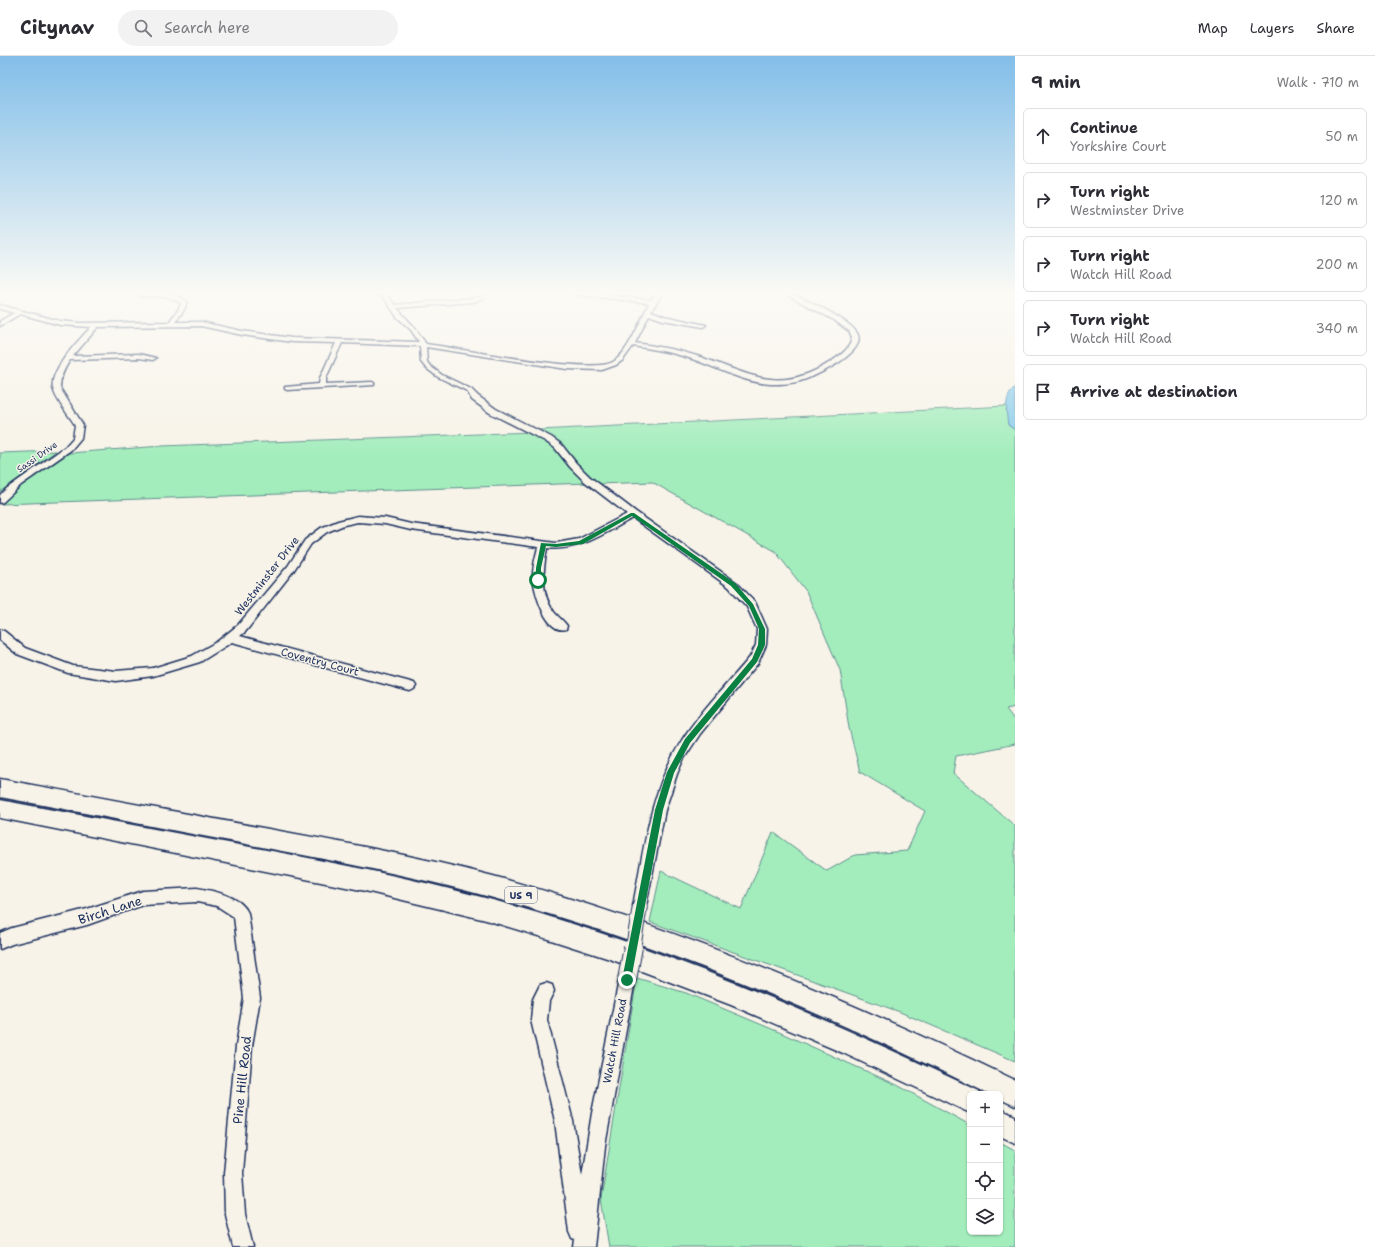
<!DOCTYPE html>
<html lang="en">
<head>
<meta charset="utf-8">
<style>
  body { margin:0; font-family:"Shantell Sans",sans-serif; background:#f2f2f3; color:#2b2b33 }
  .controls { position:absolute; right:12px; bottom:12px; display:grid; overflow:hidden; border-radius:6px; box-shadow:0 1px 3px #0004 }
  .controls button { width:36px; height:36px; display:grid; place-items:center; padding:0; border:0; border-bottom:1px solid #e1e1e2; background:#fff; color:#2b2b33; font:20px sans-serif }
  .stop { position:absolute; width:12px; height:12px; margin:-9px; border:3px solid #0b8043; border-radius:50%; background:#fff }
  .stop.end { background:#0b8043; border-color:#fff; box-shadow:0 1px 4px #0008 }
  .list { margin:0; padding:0; list-style:none }
  h2 { display:flex; justify-content:space-between; align-items:center; height:52px; margin:0; padding:0 16px; font-size:17px }
  h2 small { font-size:13px; font-weight:400; color:#7c7c81 }
  .list li { display:grid; grid-template-columns:26px 1fr auto; gap:12px; align-items:center; box-sizing:border-box; height:56px; margin:0 8px 8px; padding:0 8px; border:1px solid #e1e1e2; border-radius:6px }
  .list b { display:block; font-size:15px; white-space:nowrap }
  .list p { margin:0; font-size:13px; white-space:nowrap; color:#7c7c81 }
  .list em { font-size:13px; font-style:normal; color:#7c7c81 }
  .icon { flex:none; width:22px; height:22px; fill:none; stroke:currentColor; stroke-width:2; stroke-linecap:round; stroke-linejoin:round }
  .map { position:relative; flex:none; width:1015px; height:1191px; overflow:hidden }
  header { display:flex; align-items:center; gap:24px; box-sizing:border-box; height:56px; padding:0 20px; background:#fff; border-bottom:1px solid #e1e1e2 }
  header strong { font-size:19px }
  nav { display:flex; gap:22px; margin-inline-start:auto; font-size:14px }
  .search { width:280px; height:36px; background:#f2f2f3; display:flex; align-items:center; gap:10px; box-sizing:border-box; padding:0 14px; border-radius:22px; color:#7c7c81; font-size:15px }
  main { display:flex }
  aside { flex:1; background:#fff }
  .map>svg:first-child { display:block }
  .green { fill:#a3edbc; stroke:#5f8e8d }
  .water { fill:#89cceb; stroke:#5d8db3 }
  .lines { fill:none; stroke-linecap:round; stroke-linejoin:round }
  .minor-casing { stroke:#1b2f5e; stroke-width:3 }
  .highway-casing { stroke:#1b2f5e; stroke-width:3 }
  .minor { fill:#f7f3e8; fill-rule:evenodd }
  .highway { fill:#f7f3e8; fill-rule:evenodd }
  .minor-bridge-far1-casing { stroke:#1b2f5e; stroke-width:16; stroke-linecap:butt }
  .minor-bridge-casing { stroke:#1b2f5e; stroke-width:20; stroke-linecap:butt }
  .minor-bridge-far1 { stroke:#f7f3e8; stroke-width:14 }
  .minor-bridge { stroke:#f7f3e8; stroke-width:18 }
  .route { fill:#0b8043 }
  .labels { text-anchor:middle; dominant-baseline:central; stroke-width:3; stroke-linejoin:round; paint-order:stroke }
  .far-street-label { font-size:9px; fill:#1b2f5e; stroke:#f7f3e8 }
  .shield { fill:#f7f3e8; stroke:#5d6a87; stroke-width:1 }
  .shield-label { font-size:10px; font-weight:bold; fill:#1b2f5e }
  .street-label { font-size:11px; fill:#1b2f5e; stroke:#f7f3e8 }
  .near-street-label { font-size:13px; fill:#1b2f5e; stroke:#f7f3e8 }
</style>
</head>
<body>
<header>
<strong>Citynav</strong>
<div class="search"><svg class="icon" aria-label="search" viewBox="0 0 24 24"><circle cx="10" cy="10" r="6"/><path d="M15 15l6 6"/></svg>Search here</div>
<nav><a>Map</a><a>Layers</a><a>Share</a></nav>
</header>
<main>
<div class="map">
<svg width="1015" height="1191" viewBox="0 0 1015 1191">
  <rect width="100%" height="100%" fill="#f7f3e8"/>
  <filter id="ink" filterUnits="userSpaceOnUse"><feTurbulence type="fractalNoise" baseFrequency=".025" numOctaves="2"/><feDisplacementMap in="SourceGraphic" scale="8" xChannelSelector="R" yChannelSelector="G"/><feConvolveMatrix kernelMatrix="1 2 1 2 8 2 1 2 1" color-interpolation-filters="sRGB"/></filter>
  <g filter="url(#ink)">
    <g class="green">
      <path d="M 1007,350 L 1008,369 L 1015,374 L 1015,651 L 1006,653 L 1015,665 L 1015,688 L 956,700 L 953,717 L 1015,770 L 1015,1005 L 900,956 L 650,866 L 661,815 L 741,853 L 773,776 L 827,815 L 855,799 L 907,795 L 925,755 L 860,716 L 849,672 L 840,614 L 806,535 L 775,495 L 652,426 L 599,428 L 576,407 L 560,388 L 539,374 Z"/>
      <path d="M 532,376 L 552,388 L 588,427 L 1,448 L 21,430 L 69,397 L 162,390 Z"/>
      <path d="M 56,395 L 0,436 L 0,397 Z"/>
      <path d="M 637,922 L 686,937 L 779,976 L 897,1029 L 970,1069 L 970,1176 L 1000,1176 L 1000,1086 L 1015,1094 L 1015,1191 L 609,1191 L 601,1143 Z"/>
    </g>
    <path class="water" d="M 1015,331 L 1015,374 L 1008,369 C 1006,356 1004,340 1015,331 Z"/>
    <g class="lines">
      <g class="minor-casing">
        <g id="minor">
          <path d="M 373,235 C 384,234 389,241 395,249 L 472,242 L 483,240 L 483,242 L 473,246 L 397,252 L 415,272 L 426,288 C 458,292 590,319 613,306 C 628,297 641,264 649,247 L 572,238 L 571,237 L 574,235 L 651,244 L 658,235 L 664,235 L 651,255 L 664,260 L 706,269 L 703,271 L 663,264 L 649,259 L 635,287 C 657,290 679,294 700,301 C 752,319 780,339 832,305 C 841,299 851,292 852,281 L 849,275 L 834,264 L 780,235 L 787,235 C 803,243 851,263 858,279 C 865,298 814,321 800,325 C 791,328 780,328 770,328 C 743,326 720,313 695,304 C 675,297 654,293 633,290 L 623,304 L 616,309 L 602,314 L 567,313 L 426,291 L 427,306 L 430,310 L 442,319 L 471,333 L 478,340 L 496,353 L 551,381 L 561,388 L 576,407 L 590,421 L 636,456 L 737,527 L 755,546 L 767,573 L 766,589 L 758,607 L 700,678 L 683,704 L 677,718 L 665,754 L 645,855 L 640,857 L 635,855 L 633,850 C 644,793 650,734 682,684 C 701,654 727,629 750,601 L 756,589 L 757,573 L 747,551 L 729,531 L 633,462 C 606,476 579,496 547,492 C 543,514 540,537 554,556 C 558,561 564,565 567,570 L 566,573 C 546,579 533,533 533,519 C 533,509 536,500 538,491 L 411,474 L 385,468 L 358,466 L 344,469 L 327,476 L 311,488 L 294,514 L 246,575 L 240,580 L 414,627 L 416,630 L 414,633 L 410,635 L 232,586 L 200,606 L 153,620 L 116,625 L 68,617 L 17,598 L 0,584 L 0,574 L 4,575 L 25,592 L 73,610 L 116,615 L 153,612 L 192,600 L 218,585 L 238,569 L 288,510 L 305,484 L 321,472 L 338,465 L 358,460 L 385,462 L 411,468 L 556,487 L 579,483 L 627,458 L 584,425 L 570,411 L 555,392 L 545,385 L 490,357 L 472,344 L 467,335 L 438,321 L 426,312 L 421,306 L 420,290 L 342,287 L 326,322 L 326,328 L 372,326 L 374,327 L 374,329 L 287,334 L 285,333 L 285,331 L 319,328 L 320,322 L 336,287 L 292,286 L 242,279 L 201,270 L 98,271 L 73,300 L 139,298 L 156,302 L 153,304 L 139,302 L 70,304 C 64,313 60,321 60,332 L 83,369 L 81,382 L 71,394 L 21,429 L 3,446 L 0,447 L 0,439 L 6,433 L 65,391 L 73,382 L 75,369 C 69,359 55,343 53,332 C 49,314 80,283 91,271 L 60,269 L 20,258 L 0,270 L 0,265 L 14,257 L 0,253 L 0,249 L 60,265 L 79,267 L 169,266 L 178,254 L 181,247 L 168,241 L 140,240 L 137,238 L 140,236 C 156,236 175,234 187,246 L 184,254 L 175,266 L 201,266 L 242,275 L 292,282 L 419,286 L 411,274 L 397,261 L 384,242 Z"/>
          <path d="M 197,832 C 214,835 241,840 248,857 L 260,942 L 252,990 L 242,1117 L 245,1158 L 253,1191 L 233,1191 L 225,1158 L 224,1117 L 236,990 L 244,942 L 234,861 L 217,850 L 197,846 L 143,849 L 87,869 L 12,888 L 0,893 L 0,877 L 12,872 L 87,853 L 143,835 Z"/>
          <path d="M 627,916 L 633,918 L 635,924 L 605,1090 L 594,1191 L 574,1191 L 575,1184 L 572,1183 L 569,1176 L 555,1065 L 531,964 L 533,943 L 540,929 L 546,927 L 552,929 L 554,935 L 549,945 L 547,964 L 573,1065 L 582,1119 L 592,1057 L 619,924 L 621,918 Z"/>
        </g>
      </g>
      <g class="highway-casing">
        <g id="highway">
          <path d="M 0,723 C 88,739 175,756 263,772 C 340,786 417,800 493,820 C 674,870 846,943 1015,1024 L 1015,1050 L 1000,1043 L 1000,1038 L 989,1038 C 829,959 663,888 490,841 C 410,819 328,804 246,788 C 164,773 82,756 0,741 Z"/>
          <path d="M 0,744 C 74,758 149,772 223,786 C 311,802 399,819 485,842 C 656,888 819,959 979,1035 L 980,1038 L 970,1038 L 970,1057 L 843,997 L 731,949 L 610,903 L 548,883 L 486,864 L 361,834 L 0,762 Z"/>
          <path d="M 1000,1053 L 1015,1060 L 1015,1087 L 1000,1080 Z"/>
        </g>
      </g>
      <use href="#minor" class="minor"/>
      <use href="#highway" class="highway"/>
      <g class="minor-bridge-far1-casing">
        <path id="minor-bridge-far1" d="M 633,892 L 640,850"/>
      </g>
      <g class="minor-bridge-casing">
        <path id="minor-bridge" d="M 627,924 L 633,891"/>
      </g>
      <use href="#minor-bridge-far1" class="minor-bridge-far1"/>
      <use href="#minor-bridge" class="minor-bridge"/>
    </g>
  </g>
  <linearGradient id="sky" x2="0" y2="1"><stop stop-color="#82bee9"/><stop offset="0.59" stop-color="#fbfaf5"/><stop offset="1" stop-color="#fbfaf5" stop-opacity="0"/></linearGradient>
  <rect width="1015" height="401" fill="url(#sky)"/>
  <path class="route" d="M 631,457 L 634,457 L 735,527 L 753,548 L 765,573 L 765,589 L 757,606 L 690,687 L 674,717 L 663,754 L 631,924 L 630,927 L 627,928 L 623,927 L 622,924 L 655,754 L 667,716 L 685,683 L 752,603 L 758,589 L 759,573 L 749,550 L 731,530 L 632,460 L 583,488 L 556,491 L 546,490 L 541,512 L 541,524 L 536,525 L 536,512 L 541,487 L 556,488 L 579,485 Z"/>
  <g class="labels">
    <g class="far-street-label">
      <text transform="translate(37 401) rotate(-35)">Sassi Drive</text>
    </g>
    <rect class="shield" x="505" y="831" width="32" height="16" rx="3"/>
    <g class="shield-label">
      <text x="521" y="839">US 9</text>
    </g>
    <g class="street-label">
      <text transform="translate(267 520) rotate(-52)">Westminster Drive</text>
      <text transform="translate(320 606) rotate(15)">Coventry Court</text>
      <text transform="translate(615 985) rotate(-79)">Watch Hill Road</text>
    </g>
    <g class="near-street-label">
      <text transform="translate(110 854) rotate(-18)">Birch Lane</text>
      <text transform="translate(242 1024) rotate(-84)">Pine Hill Road</text>
    </g>
  </g>
</svg>
<div class="controls">
<button>+</button>
<button>−</button>
<button><svg class="icon" aria-label="locate" viewBox="0 0 24 24"><circle cx="12" cy="12" r="6"/><path d="M12 2v4M12 18v4M2 12h4M18 12h4"/></svg></button>
<button><svg class="icon" aria-label="layers" viewBox="0 0 24 24"><path d="M12 4l9 5-9 5-9-5zM3 14l9 5 9-5"/></svg></button>
</div>
<div class="stop" style="left:538px;top:524px"></div>
<div class="stop end" style="left:627px;top:924px"></div>
</div>
<aside>
<h2>9 min<small>Walk · 710 m</small></h2>
<ul class="list">
<li><svg class="icon" aria-label="ahead" viewBox="0 0 24 24"><path d="M12 20V5M6 11l6-6 6 6"/></svg><div><b>Continue</b><p>Yorkshire Court</p></div><em>50 m</em></li>
<li><svg class="icon" aria-label="right" viewBox="0 0 24 24"><path d="M7 20v-9h11M14 6l5 5-5 5"/></svg><div><b>Turn right</b><p>Westminster Drive</p></div><em>120 m</em></li>
<li><svg class="icon" aria-label="right" viewBox="0 0 24 24"><path d="M7 20v-9h11M14 6l5 5-5 5"/></svg><div><b>Turn right</b><p>Watch Hill Road</p></div><em>200 m</em></li>
<li><svg class="icon" aria-label="right" viewBox="0 0 24 24"><path d="M7 20v-9h11M14 6l5 5-5 5"/></svg><div><b>Turn right</b><p>Watch Hill Road</p></div><em>340 m</em></li>
<li><svg class="icon" aria-label="arrive" viewBox="0 0 24 24"><path d="M6 21V4h12l-3 4 3 4H6"/></svg><div><b>Arrive at destination</b></div></li>
</ul>
</aside>
</main>
</body>
</html>
